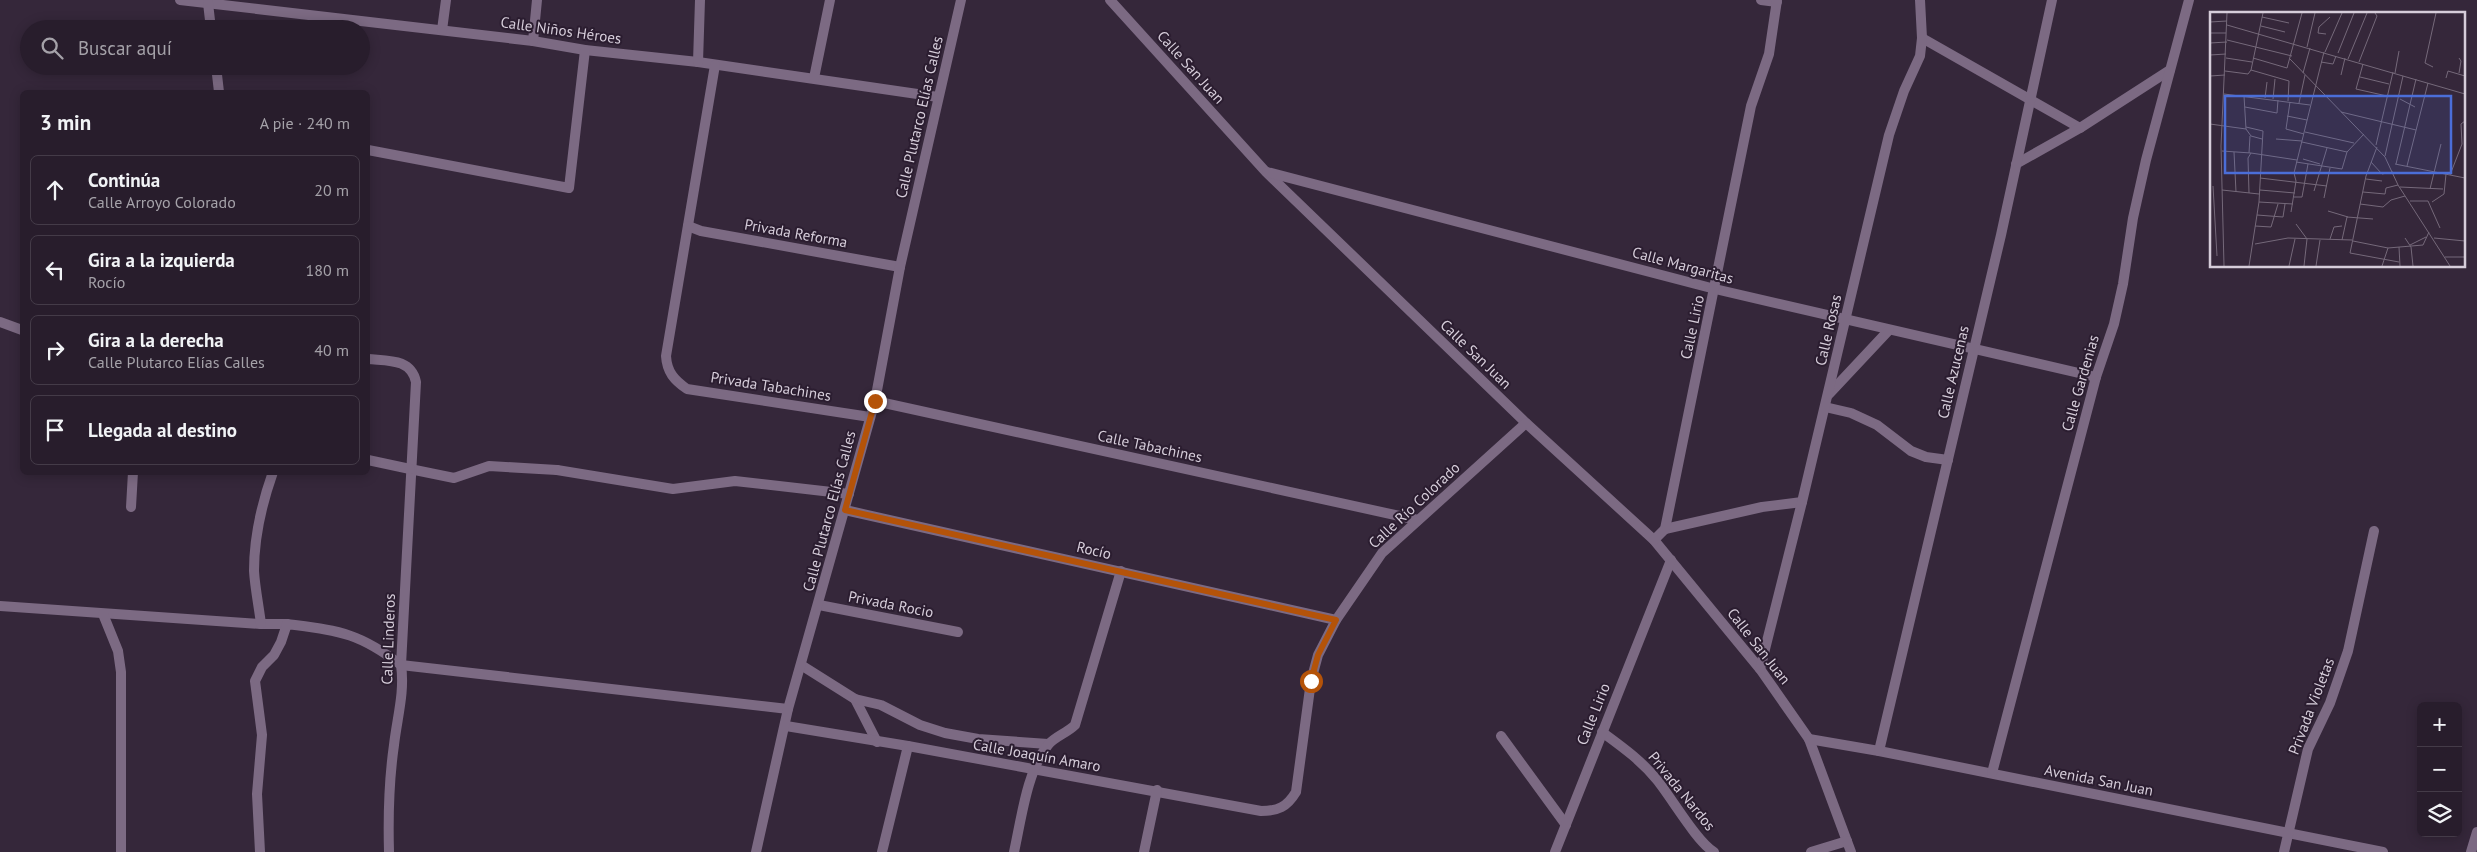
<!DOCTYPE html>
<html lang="es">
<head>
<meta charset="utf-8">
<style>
  body { margin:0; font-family:"PT Sans",sans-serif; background:#342a38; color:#f1f3f6 }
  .controls { position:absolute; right:15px; bottom:15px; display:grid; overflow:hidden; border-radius:8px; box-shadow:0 2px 12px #0003 }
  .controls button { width:45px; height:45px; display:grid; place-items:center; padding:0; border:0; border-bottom:1px solid #443b48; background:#281d2c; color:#f1f3f6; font:25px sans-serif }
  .stop { position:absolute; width:15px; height:15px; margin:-11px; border:4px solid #b45309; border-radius:50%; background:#fff }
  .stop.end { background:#b45309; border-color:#fff; box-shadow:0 1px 5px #0008 }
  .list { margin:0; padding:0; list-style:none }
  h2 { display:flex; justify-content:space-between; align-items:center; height:65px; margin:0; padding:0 20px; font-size:21px }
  h2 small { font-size:16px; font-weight:400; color:#a5a2a9 }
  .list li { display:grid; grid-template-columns:32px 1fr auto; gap:15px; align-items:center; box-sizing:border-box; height:70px; margin:0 10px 10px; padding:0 10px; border:1px solid #443b48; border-radius:8px }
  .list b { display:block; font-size:19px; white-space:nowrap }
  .list p { margin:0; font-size:16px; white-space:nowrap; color:#a5a2a9 }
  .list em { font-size:16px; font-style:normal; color:#a5a2a9 }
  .icon { flex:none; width:28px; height:28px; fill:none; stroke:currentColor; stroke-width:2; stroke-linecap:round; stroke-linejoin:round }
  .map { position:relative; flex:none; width:2477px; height:852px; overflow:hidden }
  .search { position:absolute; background:#281d2c; box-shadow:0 2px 12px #0003; left:20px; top:20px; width:350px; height:55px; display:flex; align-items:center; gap:12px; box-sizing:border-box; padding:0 18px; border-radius:28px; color:#a5a2a9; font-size:19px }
  .panel { position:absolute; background:#281d2c; box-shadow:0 2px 12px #0003; left:20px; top:90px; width:350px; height:385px; border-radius:8px }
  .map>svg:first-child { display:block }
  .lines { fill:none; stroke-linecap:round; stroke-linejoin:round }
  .lane { stroke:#7c6a83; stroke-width:10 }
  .street { stroke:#7c6a83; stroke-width:10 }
  .route { stroke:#b45309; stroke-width:6 }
  .labels { text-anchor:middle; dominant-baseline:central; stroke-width:4; stroke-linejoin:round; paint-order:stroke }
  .street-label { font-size:15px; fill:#d6cdda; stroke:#2b1d30 }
  .inset-road { fill:none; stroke:#75697a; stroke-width:1 }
  .view { fill:#4b6ed8; fill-opacity:0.15; stroke:#4b6ed8; stroke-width:2.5 }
  .inset-edge { fill:none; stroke:#d6cdda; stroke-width:2.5 }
</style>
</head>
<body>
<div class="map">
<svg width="2477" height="852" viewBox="0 0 2477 852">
  <rect width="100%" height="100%" fill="#35273a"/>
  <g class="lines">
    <g class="lane">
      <path d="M 410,469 L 454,478 L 489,466 L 557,470"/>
      <path d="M 819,605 L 958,632"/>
    </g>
    <g class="street">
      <path d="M 180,0 L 533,41 L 585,50 L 698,62 L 938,97"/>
      <path d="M 1110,0 L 1266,172 L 1526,423 L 1654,540 L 1760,669 L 1809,739 L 1851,852"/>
      <path d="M 1761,0 L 1777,2"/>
      <path d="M 208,3 L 211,29"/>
      <path d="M 442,30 L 446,0"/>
      <path d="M 1922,38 L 2080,128"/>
      <path d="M 533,41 L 537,0"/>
      <path d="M 698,62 L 700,0"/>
      <path d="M 715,65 L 666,356 C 667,372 674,380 687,389 L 870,417"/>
      <path d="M 216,66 L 219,92"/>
      <path d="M 814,78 L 830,0"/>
      <path d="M 368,150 L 569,188 L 585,50"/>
      <path d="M 2016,164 L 2080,128 L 2170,70"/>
      <path d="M 1267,172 L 1715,289 L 2096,377"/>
      <path d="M 688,226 L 701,231 L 900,267"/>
      <path d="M 0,322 L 22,330"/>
      <path d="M 368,359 C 387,361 411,358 416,382 L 401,665 C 405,692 397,718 394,745 C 389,780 388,816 389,852"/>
      <path d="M 1829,394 L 1889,330"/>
      <path d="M 875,401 L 1418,520"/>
      <path d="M 1825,407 L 1851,413 L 1877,425 L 1911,451 L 1926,457 L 1948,460"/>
      <path d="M 368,460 L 410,469"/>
      <path d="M 557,470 L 673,489 L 735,481 L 849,494"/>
      <path d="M 131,507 L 133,472"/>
      <path d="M 845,510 L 1336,620"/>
      <path d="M 1665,529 L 1762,507 L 1802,502"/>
      <path d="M 1654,540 L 1665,529 L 1751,106 L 1769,54 L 1777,0"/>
      <path d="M 0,606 L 261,624 L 287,624"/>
      <path d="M 103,614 L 118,651 L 121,672 L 121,852"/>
      <path d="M 261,624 C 259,607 255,588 254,571 C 254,538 262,503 273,472"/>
      <path d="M 801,665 L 855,699 L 877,742"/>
      <path d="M 1760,669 L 1802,502 L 1889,135 L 1904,91 L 1920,56 L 1922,38 L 1920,0"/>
      <path d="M 855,699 L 881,705 L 920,725 L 945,733 L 978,739 L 1048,744"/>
      <path d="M 786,726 L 908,746 L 1261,811 C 1278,811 1287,807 1296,792 L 1311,681 L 1318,655 L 1336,620 L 1382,553 L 1526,423"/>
      <path d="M 1602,732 C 1621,746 1641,760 1657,780 C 1671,797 1697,842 1714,852"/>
      <path d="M 1501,736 L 1566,825"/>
      <path d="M 1809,739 L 1879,751 L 2383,852"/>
      <path d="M 1879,751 L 2001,235 L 2052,0"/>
      <path d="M 1992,773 L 2096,377 L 2114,324 L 2123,284 L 2133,218 L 2146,160 L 2189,0"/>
      <path d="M 260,852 L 257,794 L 262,735 L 255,681 L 262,667 L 274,655 L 281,642 L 287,624 C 339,631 358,632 401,665 L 788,709"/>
      <path d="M 756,852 L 788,709 L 875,401 L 900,267 L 961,0"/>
      <path d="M 882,852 L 908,746"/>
      <path d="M 1014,852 C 1021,821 1027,770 1048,745 C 1054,737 1067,733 1075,725 L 1121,571"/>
      <path d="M 1144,852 L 1157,790"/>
      <path d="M 1555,852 L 1671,560"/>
      <path d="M 1811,852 L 1847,841"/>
      <path d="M 2284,852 L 2308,749 L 2330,703 L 2348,651 L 2374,531"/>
      <path d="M 2471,852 L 2477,832"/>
    </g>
  </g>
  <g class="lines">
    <path class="route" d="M 875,401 L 845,510 L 1336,620 L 1318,655 L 1311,681"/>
  </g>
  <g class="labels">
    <g class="street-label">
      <text transform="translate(561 30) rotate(8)">Calle Niños Héroes</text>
      <text transform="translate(1191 67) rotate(48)">Calle San Juan</text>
      <text transform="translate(919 117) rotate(-77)">Calle Plutarco Elías Calles</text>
      <text transform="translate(796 233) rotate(10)">Privada Reforma</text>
      <text transform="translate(1683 265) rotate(15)">Calle Margaritas</text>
      <text transform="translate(1692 327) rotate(-78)">Calle Lirio</text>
      <text transform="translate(1828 330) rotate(-77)">Calle Rosas</text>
      <text transform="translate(1476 354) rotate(44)">Calle San Juan</text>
      <text transform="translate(1953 372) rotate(-77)">Calle Azucenas</text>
      <text transform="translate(2080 383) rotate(-74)">Calle Gardenias</text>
      <text transform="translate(771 386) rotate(9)">Privada Tabachines</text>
      <text transform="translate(1150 446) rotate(12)">Calle Tabachines</text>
      <text transform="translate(1414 505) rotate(-43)">Calle Río Colorado</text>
      <text transform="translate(829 511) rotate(-75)">Calle Plutarco Elías Calles</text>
      <text transform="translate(1094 550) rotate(13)">Rocío</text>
      <text transform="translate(891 604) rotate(11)">Privada Rocio</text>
      <text transform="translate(388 639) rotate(-88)">Calle Linderos</text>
      <text transform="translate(1759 646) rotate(52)">Calle San Juan</text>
      <text transform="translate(2311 706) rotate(-69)">Privada Violetas</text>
      <text transform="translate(1593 714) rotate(-68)">Calle Lirio</text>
      <text transform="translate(1037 755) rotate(10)">Calle Joaquín Amaro</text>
      <text transform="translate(2099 780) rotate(11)">Avenida San Juan</text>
      <text transform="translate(1682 791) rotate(51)">Privada Nardos</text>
    </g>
  </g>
  <g transform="translate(2210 12)">
    <rect width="255" height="255" fill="#35273a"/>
    <path class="inset-road" d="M 52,5 L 79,11M 0,10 L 17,9M 17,13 L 255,82M 51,14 L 75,20M 0,21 L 16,21M 116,22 L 108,21 L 109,15 L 120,5M 17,28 L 82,44M 0,31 L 17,30M 97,35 L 105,1M 115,40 L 132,1M 128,41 L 144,1M 0,43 L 16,42M 16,46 L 42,50M 43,46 L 77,56 L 92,1M 249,46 L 251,49 L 249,61M 80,47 L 175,145 L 188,173 L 240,254M 138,47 L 157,1M 111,50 L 123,52 L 126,44M 149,50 L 167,4 L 165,1M 153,52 L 146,77 L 177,84M 223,55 L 215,51 L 226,1M 41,58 L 79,69 L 78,89M 41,58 L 53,1M 15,59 L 38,62 L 41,58M 93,61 L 100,36M 185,61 L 189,39M 131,63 L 135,46M 0,64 L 15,63M 150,65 L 179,72M 236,66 L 238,59 L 255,64M 14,82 L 100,93M 34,84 L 36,117 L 41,124 L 52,127M 55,86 L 57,70M 63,87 L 65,67M 190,87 L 205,95M 80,90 L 76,117 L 94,122M 89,91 L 95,63M 35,95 L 67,101 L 68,88M 131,100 L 206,118M 77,104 L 97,108M 0,112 L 36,117M 36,115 L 53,119 L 49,190 L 39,254M 95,120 L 144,131M 66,127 L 92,129M 92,130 L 137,140M 166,133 L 183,60M 167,135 L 156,164 L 140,241 L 189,250M 12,139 L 41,141M 24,140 L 26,180M 39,141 L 40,124M 175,144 L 193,64M 93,147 L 110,152M 86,150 L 132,157 L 137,140 L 154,122M 161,150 L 172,162 L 183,160M 185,152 L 255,166M 186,152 L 206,67M 197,154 L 218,71M 240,163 L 252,132 L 251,112 L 255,109M 50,166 L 117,174M 156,167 L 172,169M 3,174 L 7,244M 190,175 L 233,177M 220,177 L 231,132M 12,178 L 49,182M 50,178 L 85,181M 104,179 L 117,136M 153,180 L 175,182 L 176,176 L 188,173M 39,181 L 38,146 L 41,141 L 87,148M 84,185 L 92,185 L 98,152M 114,186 L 120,156M 200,189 L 218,189 L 230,216M 49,190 L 83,192M 222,190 L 234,182 L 236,162M 150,192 L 173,195 L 181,188 L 195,184M 118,199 L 138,205M 81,200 L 86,169 L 84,161 L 114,40M 47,203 L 73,205 L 75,192M 86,212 L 97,227M 45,214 L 61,215 L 68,192M 195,226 L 201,235 L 203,254M 224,226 L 255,229M 120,227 L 124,215 L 132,214M 132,228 L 137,205 L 163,207M 143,229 L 178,236M 45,232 L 78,226 L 142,228M 200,233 L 216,225M 189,235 L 190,254M 235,245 L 255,245M 14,254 L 11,134 L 17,1M 79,254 L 85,227M 94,254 L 97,227M 106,254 L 110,228M 172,254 L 178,236 L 213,233 L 219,220"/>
    <path class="view" d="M 15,84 L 241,84 L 241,161 L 15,161 Z"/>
    <rect width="255" height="255" class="inset-edge"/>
  </g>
</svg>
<div class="controls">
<button>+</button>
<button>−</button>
<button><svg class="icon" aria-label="layers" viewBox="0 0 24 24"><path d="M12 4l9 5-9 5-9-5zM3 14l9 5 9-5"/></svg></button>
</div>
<div class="stop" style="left:1311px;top:681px"></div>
<div class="stop end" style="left:875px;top:401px"></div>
<div class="search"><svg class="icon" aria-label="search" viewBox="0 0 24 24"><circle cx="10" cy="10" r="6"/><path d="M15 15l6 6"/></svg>Buscar aquí</div>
<section class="panel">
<h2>3 min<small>A pie · 240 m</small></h2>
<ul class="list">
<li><svg class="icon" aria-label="ahead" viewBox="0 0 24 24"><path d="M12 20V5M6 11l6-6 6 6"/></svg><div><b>Continúa</b><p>Calle Arroyo Colorado</p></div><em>20 m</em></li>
<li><svg class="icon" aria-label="left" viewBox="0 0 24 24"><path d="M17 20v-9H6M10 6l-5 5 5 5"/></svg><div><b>Gira a la izquierda</b><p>Rocío</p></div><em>180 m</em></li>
<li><svg class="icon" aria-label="right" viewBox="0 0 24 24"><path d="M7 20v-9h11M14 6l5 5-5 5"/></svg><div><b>Gira a la derecha</b><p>Calle Plutarco Elías Calles</p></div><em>40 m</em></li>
<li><svg class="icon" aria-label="arrive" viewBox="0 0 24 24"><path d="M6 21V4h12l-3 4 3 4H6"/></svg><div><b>Llegada al destino</b></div></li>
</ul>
</section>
</div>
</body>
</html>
